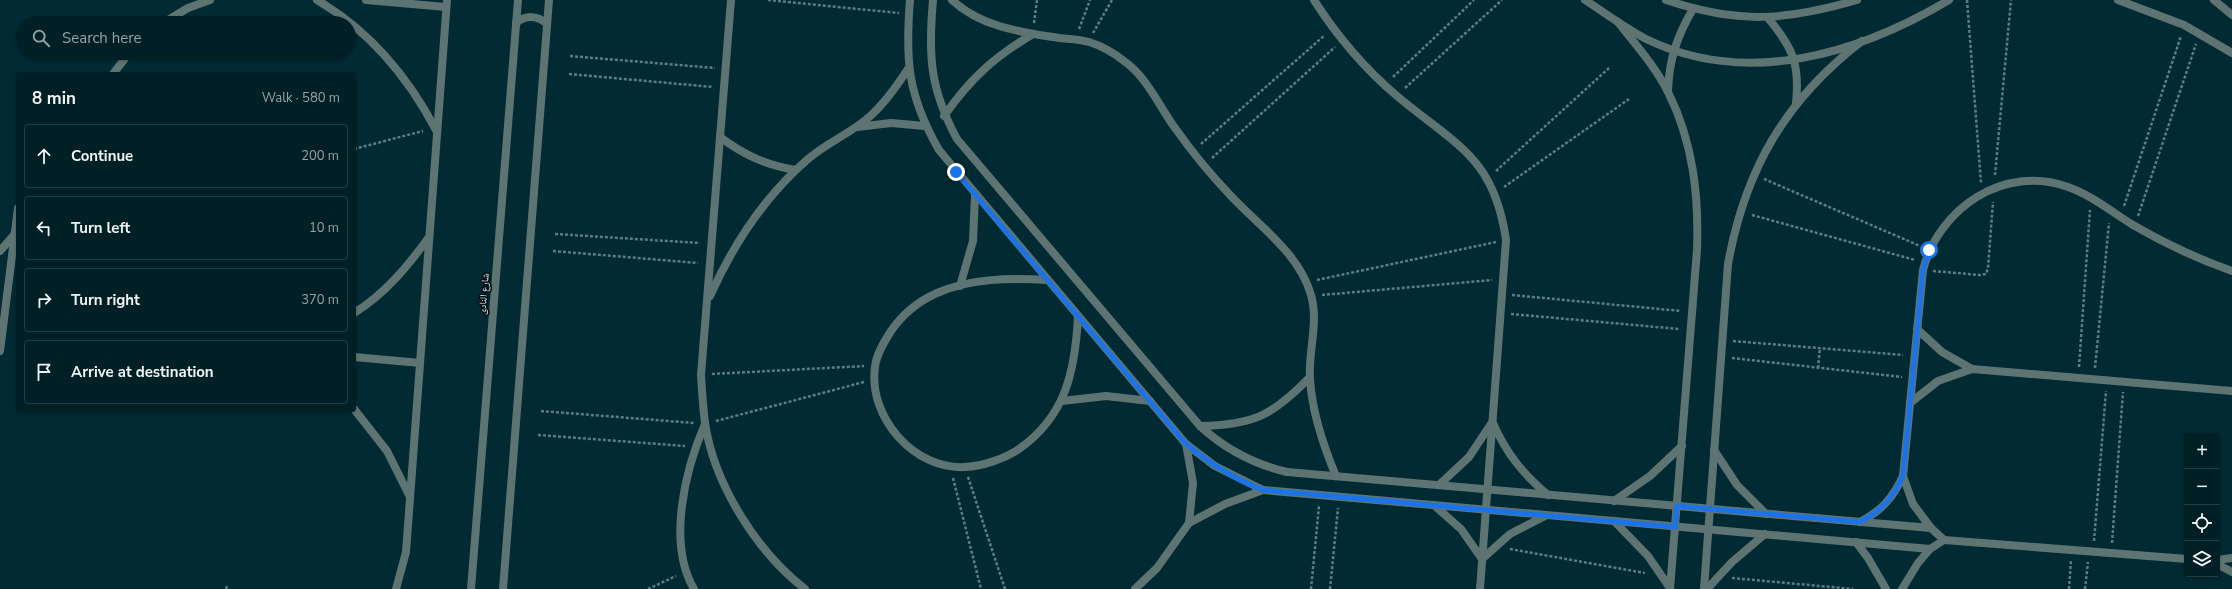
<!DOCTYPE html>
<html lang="en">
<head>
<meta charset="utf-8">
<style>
  body { margin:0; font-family:"Nunito Sans","Noto Naskh Arabic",sans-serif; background:#0f2d32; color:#f1f3f6 }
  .controls { position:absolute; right:12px; bottom:12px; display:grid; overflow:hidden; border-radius:4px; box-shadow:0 1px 3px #0004 }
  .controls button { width:36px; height:36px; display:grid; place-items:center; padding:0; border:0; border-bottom:1px solid #233e43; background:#012026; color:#f1f3f6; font:20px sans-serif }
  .stop { position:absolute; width:12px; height:12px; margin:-9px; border:3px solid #1a73e8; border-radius:50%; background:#fff }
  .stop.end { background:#1a73e8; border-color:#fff; box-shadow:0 1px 4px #0008 }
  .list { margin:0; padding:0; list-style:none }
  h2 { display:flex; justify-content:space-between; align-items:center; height:52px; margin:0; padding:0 16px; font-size:17px }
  h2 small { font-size:13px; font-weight:400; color:#96a3a7 }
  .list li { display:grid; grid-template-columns:26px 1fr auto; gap:12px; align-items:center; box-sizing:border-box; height:64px; margin:0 8px 8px; padding:0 8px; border:1px solid #233e43; border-radius:4px }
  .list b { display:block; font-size:15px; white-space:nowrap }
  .list em { font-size:13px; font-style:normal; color:#96a3a7 }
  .icon { flex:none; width:22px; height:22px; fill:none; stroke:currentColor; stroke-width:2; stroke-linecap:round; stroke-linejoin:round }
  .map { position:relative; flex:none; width:2232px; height:589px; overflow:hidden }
  .search { position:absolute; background:#012026; box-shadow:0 1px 3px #0004; left:16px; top:16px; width:340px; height:44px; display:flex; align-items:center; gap:10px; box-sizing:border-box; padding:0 14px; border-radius:22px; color:#96a3a7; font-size:15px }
  .panel { position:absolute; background:#012026; box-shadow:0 1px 3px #0004; left:16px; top:72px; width:340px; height:340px; border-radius:4px }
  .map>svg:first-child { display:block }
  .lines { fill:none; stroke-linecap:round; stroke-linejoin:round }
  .path { stroke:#5d7d85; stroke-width:2.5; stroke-dasharray:3 2; stroke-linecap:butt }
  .minor { stroke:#5e7472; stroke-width:8 }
  .tertiary { stroke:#5e7472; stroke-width:8 }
  .route { stroke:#1a73e8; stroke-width:5 }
  .labels { text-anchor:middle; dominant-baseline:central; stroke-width:3.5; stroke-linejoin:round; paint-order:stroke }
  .street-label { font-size:10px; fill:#ddf2f8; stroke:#031014 }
</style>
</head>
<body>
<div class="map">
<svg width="2232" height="589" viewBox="0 0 2232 589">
  <rect width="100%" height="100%" fill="#012a33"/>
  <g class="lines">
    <g class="path">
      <path d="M 768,0 L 899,13"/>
      <path d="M 1967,0 L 1981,183"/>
      <path d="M 1034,23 L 1037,0"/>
      <path d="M 1079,29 L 1090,0"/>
      <path d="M 1093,33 L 1112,0"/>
      <path d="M 570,56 L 715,68"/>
      <path d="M 569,74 L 713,87"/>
      <path d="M 1393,77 L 1474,0"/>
      <path d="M 1405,88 L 1502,0"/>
      <path d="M 1201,144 L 1325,35"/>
      <path d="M 354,149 L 423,131"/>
      <path d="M 1212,158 L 1335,47"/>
      <path d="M 1496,171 L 1609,68"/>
      <path d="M 1995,175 L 2011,0"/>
      <path d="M 1764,179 L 1920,246"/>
      <path d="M 1504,187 L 1629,99"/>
      <path d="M 2124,206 L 2181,36"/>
      <path d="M 1752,215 L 1915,260"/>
      <path d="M 2138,216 L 2196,44"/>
      <path d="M 555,234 L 700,243"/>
      <path d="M 553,251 L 698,263"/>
      <path d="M 1933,271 L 1980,275 L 1986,274 L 1988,268 L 1993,202"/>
      <path d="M 1317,280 L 1496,242"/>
      <path d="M 1322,295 L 1492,280"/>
      <path d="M 1512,295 L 1681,311"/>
      <path d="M 1511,314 L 1679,329"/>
      <path d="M 1733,341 L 1903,355"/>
      <path d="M 1732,358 L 1902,377"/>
      <path d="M 2079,367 L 2090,210"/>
      <path d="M 1818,368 L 1820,348"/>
      <path d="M 2095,368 L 2109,223"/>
      <path d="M 712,374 L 864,366"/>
      <path d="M 541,411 L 694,423"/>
      <path d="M 716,421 L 864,382"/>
      <path d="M 538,435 L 685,446"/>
      <path d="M 968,477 L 1005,589"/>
      <path d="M 953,478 L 981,589"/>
      <path d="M 2094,541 L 2106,391"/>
      <path d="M 2112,543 L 2123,392"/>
      <path d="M 1510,549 L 1645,573"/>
      <path d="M 1732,578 L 1853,589"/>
      <path d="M 226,589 L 227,586"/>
      <path d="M 648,589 L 676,576"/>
      <path d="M 1311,589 L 1319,506"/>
      <path d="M 1330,589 L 1338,508"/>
      <path d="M 2069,589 L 2071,560"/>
      <path d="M 2085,589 L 2088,562"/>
    </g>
    <g class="minor">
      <path d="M 317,0 C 370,31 409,78 437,132"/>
      <path d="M 366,0 L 446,7"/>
      <path d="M 731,0 L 701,375 C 702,391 703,407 705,423 C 714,484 757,552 805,589"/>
      <path d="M 910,0 C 905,61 908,96 939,150 L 1186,444 L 1215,466 L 1263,490 L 1930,549 L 1944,540"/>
      <path d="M 933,0 C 928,56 930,89 957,139 L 1200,426 C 1226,450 1253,464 1287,472 L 1931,528 L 1944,540 L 2187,559"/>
      <path d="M 952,0 C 981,27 1021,32 1059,38 C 1068,39 1079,39 1089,42 C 1102,46 1114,53 1124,61 C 1147,77 1159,106 1175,128 C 1192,152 1211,175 1231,196 C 1260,227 1299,253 1311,295 C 1319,323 1308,351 1310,379 C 1312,413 1323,445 1336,476"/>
      <path d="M 1314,0 C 1337,36 1364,68 1397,96 C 1455,145 1494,156 1506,240 L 1480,589"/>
      <path d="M 1585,0 C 1605,13 1625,28 1646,39 C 1747,88 1858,54 1949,0"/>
      <path d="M 1666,0 C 1738,24 1786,21 1857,0"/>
      <path d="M 2118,0 L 2184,25 L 2232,53"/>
      <path d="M 2214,0 L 2232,15"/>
      <path d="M 1768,18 C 1793,48 1800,64 1796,103"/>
      <path d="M 1618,22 C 1635,44 1655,66 1668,92 C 1693,142 1699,195 1697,250 L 1670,589"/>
      <path d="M 163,23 L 188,8 L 210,0"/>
      <path d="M 113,74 L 129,53"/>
      <path d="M 1668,91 C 1669,60 1677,36 1693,9"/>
      <path d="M 944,116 C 970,79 994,57 1033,34"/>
      <path d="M 857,127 L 891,123 L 925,126"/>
      <path d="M 720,137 C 744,155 766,165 795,170"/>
      <path d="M 0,251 L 14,235"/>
      <path d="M 1047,280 C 1011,278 971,278 937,293 C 919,301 902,315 891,331 C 884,342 876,355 875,367 C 868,417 914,470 965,467 C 983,466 1004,459 1019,449 C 1066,416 1075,371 1078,317"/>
      <path d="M 960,286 L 973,241 L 975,195"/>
      <path d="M 710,296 C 733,245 765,196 808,159 C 823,146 840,138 856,127 C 878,113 894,90 908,69"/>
      <path d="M 354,313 C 385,294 408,266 429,237"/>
      <path d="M 1917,329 L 1942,352 L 1972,369"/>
      <path d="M 0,351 L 18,208"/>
      <path d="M 354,357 L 420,363"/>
      <path d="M 1062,401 L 1106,396 L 1150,401"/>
      <path d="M 1910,403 L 1938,381 L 1972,369 L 2232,391"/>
      <path d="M 354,409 L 387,451 L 410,497"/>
      <path d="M 1493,423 C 1506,453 1523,474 1548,495"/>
      <path d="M 1200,426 C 1253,425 1272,416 1309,378"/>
      <path d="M 1714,450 L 1737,485 L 1766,514"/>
      <path d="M 1903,476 L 1913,504 L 1931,528"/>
      <path d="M 1439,485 L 1469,457 L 1491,424"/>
      <path d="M 1614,501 L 1650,476 L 1682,446"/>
      <path d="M 1435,506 L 1461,529 L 1482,559 L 1510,534 L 1545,516"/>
      <path d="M 1614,521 L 1648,556 L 1670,588"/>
      <path d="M 1860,522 C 1881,511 1893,498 1903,476 L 1923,270 C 1939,208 2004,164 2068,187 C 2091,195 2112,212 2133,225 C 2164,243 2198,259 2232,271"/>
      <path d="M 1189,523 L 1225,504 L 1263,490"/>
      <path d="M 1856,542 L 1868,558 L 1886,589"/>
      <path d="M 2217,560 L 2232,558"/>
      <path d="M 2217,564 L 2232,572"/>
      <path d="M 396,589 L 406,552 L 447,0"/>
      <path d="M 694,589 C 667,543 685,470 705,424"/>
      <path d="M 1135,589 L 1157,568 L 1189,523 L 1193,483 L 1186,444"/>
      <path d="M 1704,589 L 1728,264 C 1745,170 1785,100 1862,41"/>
      <path d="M 1707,589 L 1732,562 L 1765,534"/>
      <path d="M 1902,589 L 1918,563 L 1930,549"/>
    </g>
    <g class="tertiary">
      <path d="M 516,23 C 526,15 537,15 547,24"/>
      <path d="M 471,589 L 518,0"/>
      <path d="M 503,589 L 549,0"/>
    </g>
  </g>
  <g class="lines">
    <path class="route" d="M 956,172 L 1186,444 C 1210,464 1234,479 1263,490 L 1675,527 L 1677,506 L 1860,522 C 1881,511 1893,498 1903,476 L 1923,270 L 1929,250"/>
  </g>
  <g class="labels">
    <g class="street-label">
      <text transform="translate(484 294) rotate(-85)">شارع النادى</text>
    </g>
  </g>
</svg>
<div class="controls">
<button>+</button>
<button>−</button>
<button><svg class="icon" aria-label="locate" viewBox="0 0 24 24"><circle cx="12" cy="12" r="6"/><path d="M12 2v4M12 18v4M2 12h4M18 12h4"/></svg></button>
<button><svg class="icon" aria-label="layers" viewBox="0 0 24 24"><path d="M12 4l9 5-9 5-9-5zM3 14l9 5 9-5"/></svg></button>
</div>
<div class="stop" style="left:1929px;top:250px"></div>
<div class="stop end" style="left:956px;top:172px"></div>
<div class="search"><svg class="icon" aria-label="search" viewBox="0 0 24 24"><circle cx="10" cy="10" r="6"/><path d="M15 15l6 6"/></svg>Search here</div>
<section class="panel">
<h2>8 min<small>Walk · 580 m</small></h2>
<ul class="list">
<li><svg class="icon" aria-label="ahead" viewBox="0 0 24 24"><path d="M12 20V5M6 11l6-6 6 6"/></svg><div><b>Continue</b></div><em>200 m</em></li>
<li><svg class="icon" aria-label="left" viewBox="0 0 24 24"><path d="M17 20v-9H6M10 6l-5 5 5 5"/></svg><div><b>Turn left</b></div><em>10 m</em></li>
<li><svg class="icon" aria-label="right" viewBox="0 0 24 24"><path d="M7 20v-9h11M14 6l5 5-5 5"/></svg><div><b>Turn right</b></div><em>370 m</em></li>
<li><svg class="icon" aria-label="arrive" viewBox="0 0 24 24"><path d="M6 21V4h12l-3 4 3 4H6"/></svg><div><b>Arrive at destination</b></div></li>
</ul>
</section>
</div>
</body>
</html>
